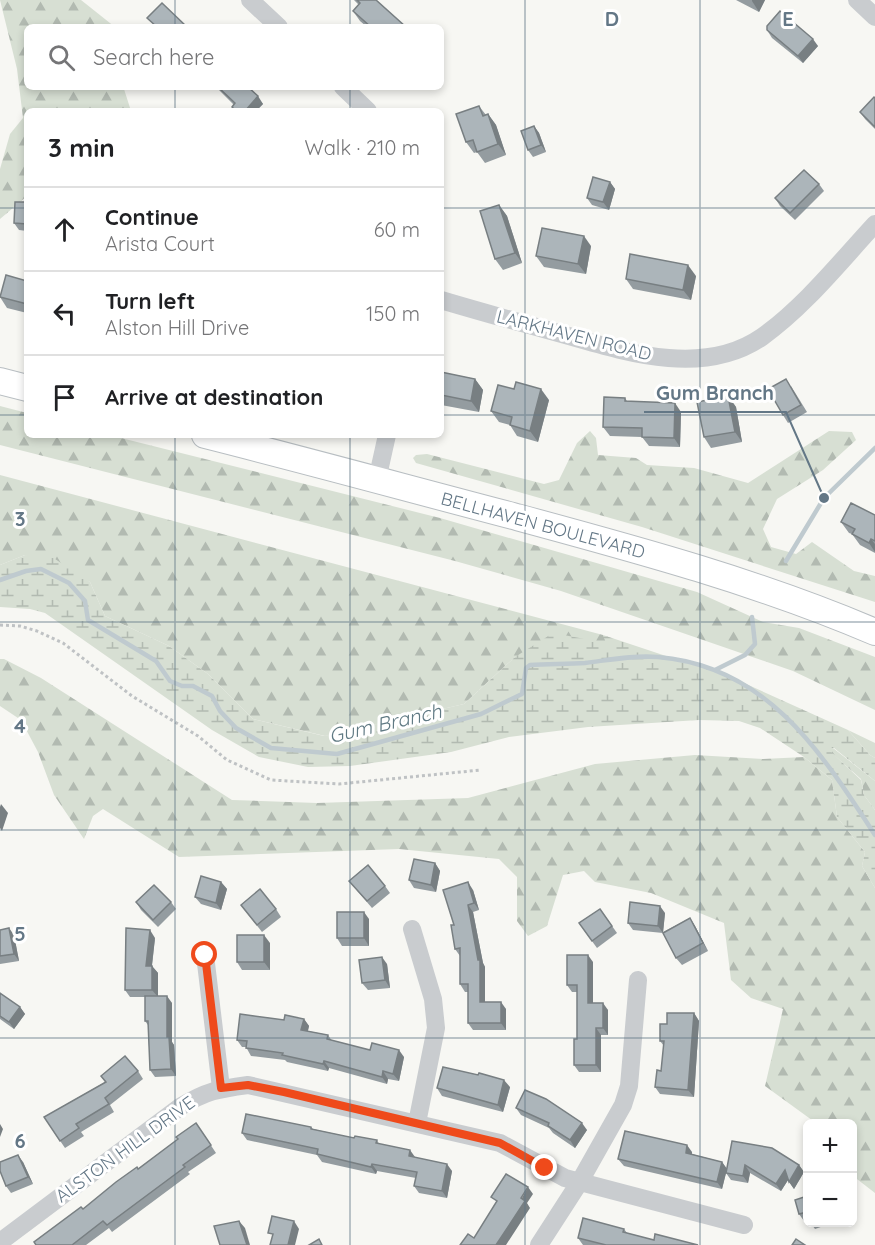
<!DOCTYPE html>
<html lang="en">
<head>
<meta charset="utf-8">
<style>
  body { margin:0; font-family:Quicksand,sans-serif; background:#f2f2f2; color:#202124 }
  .controls { position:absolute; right:18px; bottom:18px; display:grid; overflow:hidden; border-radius:9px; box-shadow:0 3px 9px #0003 }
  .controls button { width:54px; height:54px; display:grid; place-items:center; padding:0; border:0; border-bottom:2px solid #e0e0e0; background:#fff; color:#202124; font:30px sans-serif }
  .stop { position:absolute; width:18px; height:18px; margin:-14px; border:4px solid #ef4a1b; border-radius:50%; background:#fff }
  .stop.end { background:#ef4a1b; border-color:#fff; box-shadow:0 2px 6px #0008 }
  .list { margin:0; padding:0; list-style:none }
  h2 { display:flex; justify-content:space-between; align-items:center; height:78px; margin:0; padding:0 24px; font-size:26px }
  h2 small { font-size:20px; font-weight:400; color:#757577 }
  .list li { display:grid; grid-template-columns:39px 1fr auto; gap:18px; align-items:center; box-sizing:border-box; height:84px; padding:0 24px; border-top:2px solid #e0e0e0 }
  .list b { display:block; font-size:22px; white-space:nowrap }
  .list p { margin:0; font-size:20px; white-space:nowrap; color:#757577 }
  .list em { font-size:20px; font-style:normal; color:#757577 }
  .icon { flex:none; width:33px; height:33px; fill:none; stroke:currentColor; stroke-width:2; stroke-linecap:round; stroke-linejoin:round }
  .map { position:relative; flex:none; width:875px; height:1245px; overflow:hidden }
  .search { position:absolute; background:#fff; box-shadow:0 3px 9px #0003; left:24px; top:24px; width:420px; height:66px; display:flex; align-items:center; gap:15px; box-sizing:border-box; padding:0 21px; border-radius:9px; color:#757577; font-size:22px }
  .panel { position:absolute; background:#fff; box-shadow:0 3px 9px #0003; left:24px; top:108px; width:420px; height:330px; border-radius:9px }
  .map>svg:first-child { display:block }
  .forest { fill:url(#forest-firs) }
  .wetland { fill:url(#wetland-marsh) }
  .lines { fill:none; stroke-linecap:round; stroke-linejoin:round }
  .stream { stroke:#bfcacf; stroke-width:4.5 }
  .secondary-casing { stroke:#b8bec2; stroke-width:28 }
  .path { stroke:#bfc2c4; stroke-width:3; stroke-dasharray:3 3; stroke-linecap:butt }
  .minor { stroke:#c9cccf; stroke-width:18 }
  .secondary { stroke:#fff; stroke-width:26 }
  .wall { fill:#949ca0 }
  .shaded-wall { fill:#787f82 }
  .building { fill:#acb5ba; stroke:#787f82; stroke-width:1.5 }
  .route { stroke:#ef4a1b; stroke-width:8 }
  .grid { fill:none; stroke:#637786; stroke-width:1.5; stroke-opacity:0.55 }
  .labels { text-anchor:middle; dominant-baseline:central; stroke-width:6; stroke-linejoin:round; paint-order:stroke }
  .street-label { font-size:18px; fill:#637786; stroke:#fff }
  .water-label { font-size:20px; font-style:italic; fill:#5f7983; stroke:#fff }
  .grid-label { font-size:20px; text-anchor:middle; font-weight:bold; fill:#637786; stroke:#fff; stroke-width:6; stroke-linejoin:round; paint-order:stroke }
  .leader { fill:none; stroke:#637786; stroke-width:2 }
  .callout-dot { fill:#637786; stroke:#fff; stroke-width:2 }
  .callout-label { font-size:20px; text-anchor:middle; font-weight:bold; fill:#637786; stroke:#fff; stroke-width:6; stroke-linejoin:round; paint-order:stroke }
</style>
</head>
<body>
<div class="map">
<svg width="875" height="1245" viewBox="0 0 875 1245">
  <defs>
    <pattern id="forest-firs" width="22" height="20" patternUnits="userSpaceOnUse" patternTransform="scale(1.5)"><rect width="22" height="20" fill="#d7dfd3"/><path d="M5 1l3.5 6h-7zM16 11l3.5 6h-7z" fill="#b2bab1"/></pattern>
    <pattern id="wetland-marsh" width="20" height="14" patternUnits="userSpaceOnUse" patternTransform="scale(1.5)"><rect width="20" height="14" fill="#d7dfd3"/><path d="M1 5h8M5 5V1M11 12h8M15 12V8" fill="none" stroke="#b2bab1"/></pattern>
  </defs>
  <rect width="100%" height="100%" fill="#f7f7f3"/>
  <g class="forest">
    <path d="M 0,0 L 81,0 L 115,27 L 27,27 L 27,87 L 126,87 L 124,89 L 131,111 L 27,111 L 27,196 L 0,219 L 0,169 L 10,134 L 23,118 L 17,69 Z"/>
    <path d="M 0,406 L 27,413 L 27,435 L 109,435 L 440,518 L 697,592 L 763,622 L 799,628 L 875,657 L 875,710 L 793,671 L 561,591 L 455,561 L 0,445 Z"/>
    <path d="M 590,431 L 596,438 L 598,455 L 636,458 L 647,465 L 694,468 L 748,483 L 829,431 L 852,432 L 856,440 L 823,470 L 777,499 L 763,529 L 771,547 L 796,554 L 812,542 L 854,571 L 875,576 L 875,602 L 642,527 L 416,463 L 413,458 L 416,455 L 427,454 L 544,484 L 559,480 L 577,443 Z"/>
    <path d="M 0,475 L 603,635 L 607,643 L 515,657 L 464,704 L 325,736 L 253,719 L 208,674 L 169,646 L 105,616 L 90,582 L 25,555 L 0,565 Z"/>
    <path d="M 0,659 L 4,659 L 41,678 L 232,800 L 317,803 L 468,798 L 595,764 L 695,755 L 763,759 L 804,757 L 832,780 L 837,817 L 865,852 L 862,866 L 875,888 L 875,1193 L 853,1176 L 852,1124 L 816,1123 L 765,1086 L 783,1009 L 751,998 L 731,980 L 724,923 L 651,893 L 595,882 L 584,871 L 563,875 L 547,926 L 528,936 L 517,921 L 517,877 L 499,859 L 399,849 L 179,857 L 103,809 L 93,816 L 84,839 L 54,795 L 38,752 L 21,720 L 0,706 Z"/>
    <path d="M 848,730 L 875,743 L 875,758 L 870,755 Z"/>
    <path d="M 826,748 L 833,748 L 875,781 L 875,810 L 864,795 L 861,779 Z"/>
  </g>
  <path class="wetland" d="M 25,555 L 52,557 L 90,582 L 105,616 L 169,646 L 208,674 L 253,719 L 324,736 L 464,704 L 515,657 L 553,633 L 606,643 L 603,635 L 675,659 L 715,670 L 848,730 L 870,755 L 875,758 L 875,781 L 834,748 L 827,748 L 861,780 L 864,795 L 875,810 L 875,888 L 862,866 L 865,852 L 837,817 L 832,780 L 804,757 L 760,728 L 739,721 L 699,720 L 588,727 L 509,737 L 451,752 L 350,766 L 308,767 L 259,757 L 212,730 L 45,613 L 30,609 L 0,607 L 0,565 Z"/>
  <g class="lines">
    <g class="stream">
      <path d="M 786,561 L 824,498 L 875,448"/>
      <path d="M 0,580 L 26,571 L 41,569 L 69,583 L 85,601 L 88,620 L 156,661 L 170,681 L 182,686 L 193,686 L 212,696 L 220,711 L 236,728 L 271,748 L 337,754 L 481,714 L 522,694 L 526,668 L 530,665 C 548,664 567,664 585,663 C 609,660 634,655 658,657 C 767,666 821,752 875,835"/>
      <path d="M 715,670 L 745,655 L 755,644 L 752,617"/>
    </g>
    <g class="secondary-casing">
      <g id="secondary">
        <path d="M 0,381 L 27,388"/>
        <path d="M 205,435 C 308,461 410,489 513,516 C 635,549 758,582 875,632"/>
      </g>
    </g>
    <path class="path" d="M 0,625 L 20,626 L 37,631 L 63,643 L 132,696 L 198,736 L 227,760 L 271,780 L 339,784 L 481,770"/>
    <g class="minor">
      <path d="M 250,0 L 279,27"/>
      <path d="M 857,0 L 875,17"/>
      <path d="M 343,87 L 368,111"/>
      <path d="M 441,300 C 478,311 514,321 551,331 C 616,349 700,380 762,337 C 805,306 839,263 875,224"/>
      <path d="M 377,480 L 387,435"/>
      <path d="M 412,929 L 433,999 L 436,1028 L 417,1123"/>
      <path d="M 205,955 L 221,1088"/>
      <path d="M 0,1242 L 180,1107 C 206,1091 218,1089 248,1085 L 500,1143 L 565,1178 L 744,1225"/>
      <path d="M 539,1245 L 579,1183 L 623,1105 L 629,1086 L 638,980"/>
    </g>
    <use href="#secondary" class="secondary"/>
  </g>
  <g class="wall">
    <path d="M 354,0 L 376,0 L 406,27 L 367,27 L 360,21 L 353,11 L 359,5 Z"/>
    <path d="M 736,0 L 765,0 L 759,12 Z"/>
    <path d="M 767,30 L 818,46 L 803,63 L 772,38 Z"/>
    <path d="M 216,87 L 248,87 L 263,104 L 256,111 L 235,111 L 232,107 L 234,105 Z"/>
    <path d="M 875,98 L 875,129 L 865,119 L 860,112 Z"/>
    <path d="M 479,106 L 486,115 L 488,114 L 496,125 L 506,155 L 485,163 L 477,152 L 474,153 L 466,142 Z"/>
    <path d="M 534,126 L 539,133 L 546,152 L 533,157 L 528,150 Z"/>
    <path d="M 610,182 L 615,189 L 609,210 L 592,205 L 587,198 Z"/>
    <path d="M 819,184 L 824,191 L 795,220 L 780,206 L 775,198 Z"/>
    <path d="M 27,202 L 27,231 L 19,230 L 14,223 Z"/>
    <path d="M 499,205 L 507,216 L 522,263 L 503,270 L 495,259 Z"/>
    <path d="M 591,246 L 586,274 L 544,267 L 536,256 Z"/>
    <path d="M 696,276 L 691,300 L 633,289 L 626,279 Z"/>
    <path d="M 27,281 L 27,313 L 7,308 L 0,297 Z"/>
    <path d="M 441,372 L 475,379 L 483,390 L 479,412 L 441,405 Z"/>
    <path d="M 791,386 L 807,412 L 788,423 L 783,415 Z"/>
    <path d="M 728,396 L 736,407 L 742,442 L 711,448 L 704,437 Z"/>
    <path d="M 625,398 L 627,401 L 681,412 L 680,447 L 649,446 L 642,437 L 610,436 L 603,427 Z"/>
    <path d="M 549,400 L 538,442 L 517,436 L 510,425 L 499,422 L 491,411 Z"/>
    <path d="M 875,515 L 875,553 L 860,545 L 852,534 L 849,533 L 841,522 Z"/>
    <path d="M 435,863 L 440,871 L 436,892 L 414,888 L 409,880 Z"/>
    <path d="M 349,881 L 385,886 L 390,893 L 372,908 Z"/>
    <path d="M 221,882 L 227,889 L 221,910 L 201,904 L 195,897 Z"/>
    <path d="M 473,890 L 479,910 L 473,912 L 483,963 L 485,967 L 485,1002 L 506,1009 L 506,1030 L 473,1030 L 468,1023 L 468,992 L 465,992 L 460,984 L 460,956 L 455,949 L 454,925 Z"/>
    <path d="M 136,902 L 171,902 L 176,909 L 158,927 L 141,910 Z"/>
    <path d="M 241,905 L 276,909 L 281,917 L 262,932 Z"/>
    <path d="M 600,909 L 617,933 L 597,948 L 579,923 Z"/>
    <path d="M 665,913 L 663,932 L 690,918 L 695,926 L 708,951 L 682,965 L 676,958 L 663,933 L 633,930 L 628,923 Z"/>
    <path d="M 369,919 L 369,946 L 342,946 L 337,938 Z"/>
    <path d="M 0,930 L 14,935 L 19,961 L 0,964 Z"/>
    <path d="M 155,938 L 152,966 L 158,973 L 158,996 L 172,1003 L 172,1042 L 174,1045 L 176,1076 L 155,1077 L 150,1070 L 148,1025 L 145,1021 L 145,997 L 130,997 L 125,990 Z"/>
    <path d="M 270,943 L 270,970 L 242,970 L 237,962 Z"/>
    <path d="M 593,962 L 593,1003 L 608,1010 L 608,1035 L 601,1035 L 601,1072 L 579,1072 L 574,1065 L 577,1039 L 577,992 L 572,992 L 567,985 Z"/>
    <path d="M 387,964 L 390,988 L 368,990 L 362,983 Z"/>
    <path d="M 0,993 L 20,1007 L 25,1014 L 14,1029 L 0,1019 Z"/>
    <path d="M 694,1013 L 699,1021 L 694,1097 L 660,1094 L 655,1087 L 661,1071 L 664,1046 L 660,1041 L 667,1024 Z"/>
    <path d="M 304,1019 L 309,1026 L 308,1031 L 328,1035 L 332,1041 L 370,1050 L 404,1057 L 399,1081 L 388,1079 L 387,1084 L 329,1068 L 328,1071 L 287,1062 L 285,1060 L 251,1056 L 246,1047 L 242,1047 L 237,1040 L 284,1020 Z"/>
    <path d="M 138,1071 L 143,1079 L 110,1105 L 114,1112 L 81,1132 L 84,1136 L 65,1148 L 44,1117 L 105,1082 L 101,1076 Z"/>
    <path d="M 510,1087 L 503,1112 L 442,1096 L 437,1088 Z"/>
    <path d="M 516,1108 L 587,1130 L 575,1148 L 553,1133 L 549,1128 L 521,1115 Z"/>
    <path d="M 196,1123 L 216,1153 L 188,1172 L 190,1174 L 112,1232 L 109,1228 L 86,1245 L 36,1245 L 178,1139 Z"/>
    <path d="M 311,1127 L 313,1129 L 354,1138 L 377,1140 L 379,1144 L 452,1171 L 447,1198 L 419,1193 L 414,1186 L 416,1178 L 377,1171 L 376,1174 L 322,1162 L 317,1155 L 247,1140 L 242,1133 Z"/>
    <path d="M 732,1141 L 799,1165 L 804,1172 L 794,1189 L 788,1180 L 781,1191 L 750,1173 L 748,1183 L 731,1180 L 726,1173 Z"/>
    <path d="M 692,1152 L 692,1154 L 722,1162 L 727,1169 L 722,1189 L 624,1166 L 618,1159 Z"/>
    <path d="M 23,1162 L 33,1184 L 11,1193 L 6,1186 Z"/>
    <path d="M 807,1196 L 807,1220 L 804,1221 L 799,1214 Z"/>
    <path d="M 810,1222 L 835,1222 L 815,1229 Z"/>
    <path d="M 624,1229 L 627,1233 L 654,1240 L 698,1245 L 583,1245 L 578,1238 Z"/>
  </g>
  <g class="shaded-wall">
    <path d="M 752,0 L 765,0 L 759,12 L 752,1 Z"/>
    <path d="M 813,39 L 818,46 L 803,63 L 798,56 Z"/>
    <path d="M 258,96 L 263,104 L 256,111 L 245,111 Z"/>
    <path d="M 488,114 L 496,125 L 506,155 L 498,144 Z"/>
    <path d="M 534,126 L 539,133 L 546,152 L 541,145 Z"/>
    <path d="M 610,182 L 615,189 L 609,210 L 603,202 Z"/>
    <path d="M 499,205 L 507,216 L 522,263 L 515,253 Z"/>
    <path d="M 584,236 L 591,246 L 586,274 L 578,264 Z"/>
    <path d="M 688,265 L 696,276 L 691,300 L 683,290 Z"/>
    <path d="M 475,379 L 483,390 L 479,412 L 471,401 Z"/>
    <path d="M 541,389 L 549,400 L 538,442 L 530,431 Z"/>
    <path d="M 728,396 L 736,407 L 742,442 L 735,432 Z"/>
    <path d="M 675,403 L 681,412 L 680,447 L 674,438 Z"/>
    <path d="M 871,539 L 875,544 L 875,552 L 869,543 Z"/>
    <path d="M 1,804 L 8,813 L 2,831 L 0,828 L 0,807 Z"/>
    <path d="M 435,863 L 440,871 L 436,892 L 431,885 Z"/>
    <path d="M 221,882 L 227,889 L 221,910 L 216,903 Z"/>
    <path d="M 468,882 L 473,890 L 479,910 L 474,903 Z"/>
    <path d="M 468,905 L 473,912 L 483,963 L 485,967 L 485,1009 L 480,1002 L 478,960 Z"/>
    <path d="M 660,906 L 665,913 L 663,933 L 658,926 Z"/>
    <path d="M 364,912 L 369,919 L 369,946 L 364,938 Z"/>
    <path d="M 690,918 L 695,926 L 708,951 L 703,943 Z"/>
    <path d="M 9,928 L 14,935 L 19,961 L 14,954 Z"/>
    <path d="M 150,930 L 155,938 L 151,973 L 146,966 Z"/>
    <path d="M 264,935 L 270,943 L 270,970 L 264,962 Z"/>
    <path d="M 588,955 L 593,962 L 593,1010 L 588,1003 Z"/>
    <path d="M 382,957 L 387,964 L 390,988 L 385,980 Z"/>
    <path d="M 152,966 L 158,973 L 158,997 L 152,990 Z"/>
    <path d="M 167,996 L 172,1003 L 172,1042 L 174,1045 L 176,1076 L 171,1069 L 167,1037 Z"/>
    <path d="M 501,1002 L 506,1009 L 506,1030 L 501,1023 Z"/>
    <path d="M 603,1003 L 608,1010 L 608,1035 L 603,1028 Z"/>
    <path d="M 20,1007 L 25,1014 L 14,1029 L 9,1022 Z"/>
    <path d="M 694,1013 L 699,1021 L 694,1097 L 688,1090 Z"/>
    <path d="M 304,1019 L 309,1026 L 306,1037 L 301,1030 Z"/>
    <path d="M 596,1028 L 601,1035 L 601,1072 L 596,1065 Z"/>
    <path d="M 399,1050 L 404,1057 L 399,1081 L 393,1074 Z"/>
    <path d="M 324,1061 L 329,1068 L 328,1071 L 323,1064 Z"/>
    <path d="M 383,1071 L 388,1079 L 387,1084 L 382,1077 Z"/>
    <path d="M 504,1080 L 510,1087 L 503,1112 L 498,1105 Z"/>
    <path d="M 582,1123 L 587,1130 L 575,1148 L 570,1140 Z"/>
    <path d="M 0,1124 L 3,1129 L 0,1137 Z"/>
    <path d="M 687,1145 L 692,1152 L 691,1160 L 686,1153 Z"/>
    <path d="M 410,1150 L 415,1157 L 409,1156 Z"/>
    <path d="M 18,1155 L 23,1162 L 33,1184 L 28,1177 Z"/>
    <path d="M 722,1162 L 727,1169 L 722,1189 L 717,1182 Z"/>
    <path d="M 372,1164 L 377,1171 L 376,1174 L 371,1167 Z"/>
    <path d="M 447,1164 L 452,1171 L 447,1198 L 442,1191 Z"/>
    <path d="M 745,1165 L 750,1173 L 748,1183 L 743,1176 Z"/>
    <path d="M 799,1165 L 804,1172 L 794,1189 L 789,1182 Z"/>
    <path d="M 785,1170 L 790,1177 L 781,1191 L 776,1184 Z"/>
    <path d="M 528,1187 L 533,1194 L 527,1203 L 530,1208 L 506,1245 L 496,1245 Z"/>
    <path d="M 239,1221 L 245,1228 L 250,1245 L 247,1245 Z"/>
    <path d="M 294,1221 L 299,1229 L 295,1245 L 288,1245 Z"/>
  </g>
  <g class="building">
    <path d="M 357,0 L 376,0 L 406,27 L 371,27 L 353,11 L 360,3 Z"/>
    <path d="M 162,3 L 187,27 L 157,27 L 147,18 Z"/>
    <path d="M 780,11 L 813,39 L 798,56 L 767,30 L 767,26 Z"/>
    <path d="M 218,87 L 248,87 L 258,96 L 245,111 L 236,111 L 232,107 L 235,103 Z"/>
    <path d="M 874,97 L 875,98 L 875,127 L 860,112 Z"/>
    <path d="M 479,106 L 483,116 L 488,114 L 498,144 L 477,152 L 473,140 L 466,142 L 456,114 Z"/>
    <path d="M 534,126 L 541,145 L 528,150 L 521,131 Z"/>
    <path d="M 804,170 L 819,184 L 790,213 L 775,198 Z"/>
    <path d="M 593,177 L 610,182 L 603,202 L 587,198 Z"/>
    <path d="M 15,202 L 27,202 L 27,224 L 14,223 Z"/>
    <path d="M 499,205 L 515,253 L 495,259 L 480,211 Z"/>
    <path d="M 542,228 L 584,236 L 578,264 L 536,256 Z"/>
    <path d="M 630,254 L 688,265 L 683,290 L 626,279 Z"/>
    <path d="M 6,275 L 27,281 L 27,304 L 0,297 Z"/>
    <path d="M 441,372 L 475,379 L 471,401 L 441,395 Z"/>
    <path d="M 786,379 L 801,405 L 783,415 L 768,389 Z"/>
    <path d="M 516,382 L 541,389 L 530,431 L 510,425 L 512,417 L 491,411 L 498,385 L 514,389 Z"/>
    <path d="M 728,396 L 735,432 L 704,437 L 697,402 Z"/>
    <path d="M 604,397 L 625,398 L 625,401 L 675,403 L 674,438 L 642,437 L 642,428 L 603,427 Z"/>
    <path d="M 851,503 L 875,515 L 875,541 L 871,539 L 869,543 L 852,534 L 855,529 L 841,522 Z"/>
    <path d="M 414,859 L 435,863 L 431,885 L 409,880 Z"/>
    <path d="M 368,865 L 385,886 L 367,901 L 349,881 Z"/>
    <path d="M 201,876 L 221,882 L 216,903 L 195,897 Z"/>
    <path d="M 468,882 L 474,903 L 468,905 L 478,960 L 480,960 L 480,1002 L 501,1002 L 501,1023 L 468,1023 L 468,984 L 460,984 L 460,948 L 455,949 L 451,925 L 454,925 L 443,890 Z"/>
    <path d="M 154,885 L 171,902 L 153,920 L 136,902 Z"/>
    <path d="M 260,889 L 276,909 L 257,925 L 241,905 Z"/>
    <path d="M 630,902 L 660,906 L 658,926 L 628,923 Z"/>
    <path d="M 600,909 L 612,926 L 592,941 L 579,923 Z"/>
    <rect x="337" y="912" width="27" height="26"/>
    <path d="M 690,918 L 703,943 L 676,958 L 663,933 Z"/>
    <path d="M 9,928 L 14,954 L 0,956 L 0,930 Z"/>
    <path d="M 126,928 L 150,930 L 146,966 L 152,966 L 152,990 L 125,990 Z"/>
    <rect x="237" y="935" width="27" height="27"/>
    <path d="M 567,955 L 588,955 L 588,1003 L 603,1003 L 603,1028 L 596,1028 L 596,1065 L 574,1065 L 574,1039 L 577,1039 L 577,985 L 567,985 Z"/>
    <path d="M 382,957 L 385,980 L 362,983 L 359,960 Z"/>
    <path d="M 0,993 L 20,1007 L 9,1022 L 0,1016 Z"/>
    <path d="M 145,996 L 167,996 L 167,1037 L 169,1037 L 171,1069 L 150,1070 L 148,1021 L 145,1021 Z"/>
    <path d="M 667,1013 L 694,1013 L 688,1090 L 655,1087 L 657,1070 L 661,1071 L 664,1041 L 660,1041 L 660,1024 L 667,1024 Z"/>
    <path d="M 240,1014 L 284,1020 L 285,1015 L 304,1019 L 301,1030 L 328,1035 L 327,1039 L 370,1050 L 372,1043 L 399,1050 L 393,1074 L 383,1071 L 382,1077 L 324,1061 L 323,1064 L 282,1055 L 283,1053 L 246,1048 L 247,1041 L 237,1040 Z"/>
    <path d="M 125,1056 L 138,1071 L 105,1098 L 109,1104 L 76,1124 L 79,1128 L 60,1141 L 44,1117 L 106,1082 L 101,1076 Z"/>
    <path d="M 443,1067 L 478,1075 L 479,1073 L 504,1080 L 498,1105 L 437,1088 Z"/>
    <path d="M 525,1090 L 546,1099 L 582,1123 L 570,1140 L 548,1126 L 549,1123 L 516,1108 Z"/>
    <path d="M 246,1114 L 311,1127 L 311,1129 L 354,1138 L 355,1136 L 377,1140 L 376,1143 L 410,1150 L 409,1156 L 447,1164 L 442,1191 L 414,1186 L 417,1172 L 372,1164 L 371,1167 L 317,1154 L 318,1149 L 242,1133 Z"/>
    <path d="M 196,1123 L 211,1145 L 183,1165 L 185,1167 L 107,1225 L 103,1221 L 72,1245 L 36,1245 L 34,1242 L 81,1207 L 83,1209 L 116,1182 L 137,1167 L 138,1169 L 178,1139 L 176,1137 Z"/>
    <path d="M 625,1131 L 687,1145 L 686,1153 L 722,1162 L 717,1182 L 618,1159 Z"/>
    <path d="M 732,1141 L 772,1148 L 799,1165 L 789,1182 L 785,1170 L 776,1184 L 745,1165 L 743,1176 L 726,1173 Z"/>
    <path d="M 18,1155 L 28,1177 L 6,1186 L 0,1171 L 0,1162 Z"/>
    <path d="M 506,1174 L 528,1187 L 521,1198 L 525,1201 L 496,1245 L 460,1245 L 468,1234 L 474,1238 L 497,1201 L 491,1197 Z"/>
    <path d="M 807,1196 L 807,1214 L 807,1212 L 799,1214 L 795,1200 Z"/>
    <path d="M 272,1216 L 294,1221 L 288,1245 L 270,1245 L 273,1234 L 268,1233 Z"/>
    <path d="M 583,1218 L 624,1229 L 623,1232 L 654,1240 L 655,1234 L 698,1245 L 606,1245 L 578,1238 Z"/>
    <path d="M 239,1221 L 247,1245 L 220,1245 L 214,1226 Z"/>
    <path d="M 319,1239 L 322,1245 L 309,1245 Z"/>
    <path d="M 796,1239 L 805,1245 L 792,1245 Z"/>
  </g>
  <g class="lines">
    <path class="route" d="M 205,955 L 221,1088 L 248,1085 L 284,1092 L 500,1143 L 545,1168"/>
  </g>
  <path class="grid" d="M 175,0 L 175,27M 350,0 L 350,27M 525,0 L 525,1245M 700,0 L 700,1245M 175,87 L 175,111M 350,87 L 350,111M 0,208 L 27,208M 441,208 L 875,208M 0,415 L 27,415M 441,415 L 875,415M 175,435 L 175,1245M 350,435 L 350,1245M 0,622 L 875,622M 0,830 L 875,830M 0,1038 L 875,1038"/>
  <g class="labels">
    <g class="street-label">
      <text transform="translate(574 335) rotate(14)">LARKHAVEN ROAD</text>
      <text transform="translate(543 525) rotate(15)">BELLHAVEN BOULEVARD</text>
      <text transform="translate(125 1149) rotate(-36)">ALSTON HILL DRIVE</text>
    </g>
    <g class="water-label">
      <text transform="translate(385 723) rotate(-13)">Gum Branch</text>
    </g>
  </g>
  <g class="grid-label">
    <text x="612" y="26">D</text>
    <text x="788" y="26">E</text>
    <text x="20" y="526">3</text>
    <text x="20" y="733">4</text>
    <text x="20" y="941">5</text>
    <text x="20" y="1148">6</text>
  </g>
  <path class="leader" d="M824 498L786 412H644"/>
  <circle class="callout-dot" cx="824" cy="498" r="6"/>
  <g class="callout-label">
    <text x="715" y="400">Gum Branch</text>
  </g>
</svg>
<div class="controls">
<button>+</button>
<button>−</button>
</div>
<div class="stop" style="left:205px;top:955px"></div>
<div class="stop end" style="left:545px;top:1168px"></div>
<div class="search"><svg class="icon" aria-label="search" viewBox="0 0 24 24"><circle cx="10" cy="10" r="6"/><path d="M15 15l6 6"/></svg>Search here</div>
<section class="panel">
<h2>3 min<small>Walk · 210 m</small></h2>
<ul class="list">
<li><svg class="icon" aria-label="ahead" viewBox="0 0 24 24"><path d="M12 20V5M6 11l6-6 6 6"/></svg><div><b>Continue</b><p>Arista Court</p></div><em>60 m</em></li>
<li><svg class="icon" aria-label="left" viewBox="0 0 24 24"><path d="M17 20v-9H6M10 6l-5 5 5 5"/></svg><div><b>Turn left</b><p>Alston Hill Drive</p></div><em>150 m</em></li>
<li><svg class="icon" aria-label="arrive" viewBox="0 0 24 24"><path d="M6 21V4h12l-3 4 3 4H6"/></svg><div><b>Arrive at destination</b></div></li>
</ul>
</section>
</div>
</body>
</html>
